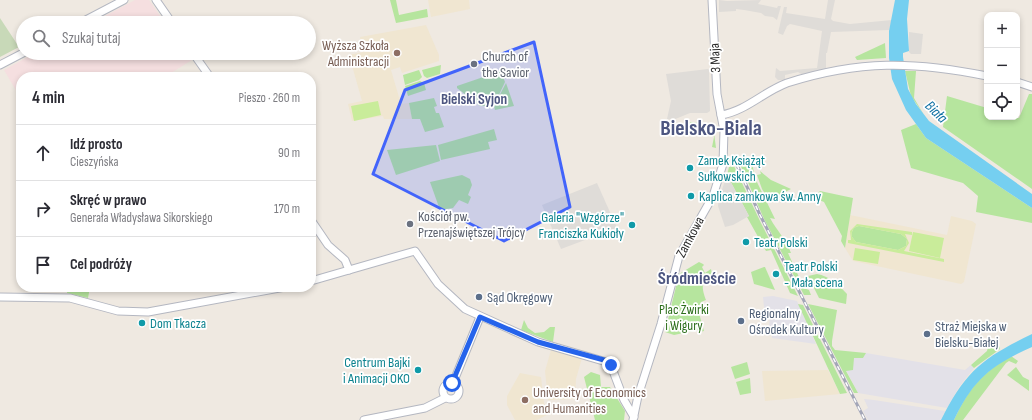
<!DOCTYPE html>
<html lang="pl">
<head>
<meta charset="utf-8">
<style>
  body { margin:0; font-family:"Sofia Sans Condensed",sans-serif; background:#f7f7f7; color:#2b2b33 }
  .controls { position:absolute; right:12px; top:12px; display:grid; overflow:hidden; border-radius:8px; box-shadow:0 2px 6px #0003 }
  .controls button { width:36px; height:36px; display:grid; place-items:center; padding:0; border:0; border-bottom:1px solid #e1e1e2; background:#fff; color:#2b2b33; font:20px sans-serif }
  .stop { position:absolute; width:12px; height:12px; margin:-9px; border:3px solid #2563eb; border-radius:50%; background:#fff }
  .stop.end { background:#2563eb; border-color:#fff; box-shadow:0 1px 4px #0008 }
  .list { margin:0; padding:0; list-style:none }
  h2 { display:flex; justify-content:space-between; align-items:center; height:52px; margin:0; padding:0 16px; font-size:17px }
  h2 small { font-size:13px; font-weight:400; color:#7c7c81 }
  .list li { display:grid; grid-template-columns:26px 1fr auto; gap:12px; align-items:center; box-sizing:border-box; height:56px; padding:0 16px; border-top:1px solid #e1e1e2 }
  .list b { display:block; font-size:15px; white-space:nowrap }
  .list p { margin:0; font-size:13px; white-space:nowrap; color:#7c7c81 }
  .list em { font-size:13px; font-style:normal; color:#7c7c81 }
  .icon { flex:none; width:22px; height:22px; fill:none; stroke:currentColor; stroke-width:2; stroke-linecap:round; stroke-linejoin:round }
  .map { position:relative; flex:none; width:1032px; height:420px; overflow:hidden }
  .search { position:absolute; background:#fff; box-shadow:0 2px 6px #0003; left:16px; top:16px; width:300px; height:44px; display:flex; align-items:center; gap:10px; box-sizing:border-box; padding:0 14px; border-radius:22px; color:#7c7c81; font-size:15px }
  .panel { position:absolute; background:#fff; box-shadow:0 2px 6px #0003; left:16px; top:72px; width:300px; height:220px; border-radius:16px }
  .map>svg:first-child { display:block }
  .industrial { fill:#e3e1e8 }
  .education { fill:#f0e6d1 }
  .medical { fill:#f5dfe0 }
  .green { fill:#b6e59e }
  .cemetery { fill:#c8d9b8 }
  .pitch { fill:#c9ec9a; fill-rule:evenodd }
  .plaza { fill:#dfdcd8 }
  .water { fill:#75cff0 }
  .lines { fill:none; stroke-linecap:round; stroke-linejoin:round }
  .secondary-casing { stroke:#b4b7c1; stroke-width:9 }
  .secondary { stroke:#fff; stroke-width:7 }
  .rail-casing { stroke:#a3a6b8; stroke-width:3 }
  .rail { stroke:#fff; stroke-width:1.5; stroke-dasharray:4.5; stroke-linecap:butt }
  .route { stroke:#2563eb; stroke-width:5 }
  .marked { fill:#4264fb; fill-opacity:0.2; stroke:#4264fb; stroke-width:3; stroke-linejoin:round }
  .education-dot { fill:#8d6e63; stroke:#fff; stroke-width:1.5 }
  .worship-dot { fill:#6b7280; stroke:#fff; stroke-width:1.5 }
  .culture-dot { fill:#0f9aa8; stroke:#fff; stroke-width:1.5 }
  .service-dot { fill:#5c6f8a; stroke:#fff; stroke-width:1.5 }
  .labels { text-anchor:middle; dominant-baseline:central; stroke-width:3.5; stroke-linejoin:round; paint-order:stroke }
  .education-label { font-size:14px; fill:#785e54; stroke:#fff; text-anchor:end }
  .worship-label { font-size:14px; fill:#5b616d; stroke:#fff; text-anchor:start }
  .street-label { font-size:14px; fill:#2e2e2e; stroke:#fff }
  .culture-label { font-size:14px; fill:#0d838f; stroke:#fff; text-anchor:start }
  .service-label { font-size:14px; fill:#4e5e75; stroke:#fff; text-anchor:start }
  .park-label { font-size:14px; fill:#2c6e1b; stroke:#fff }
  .neighbourhood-label { font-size:15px; font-weight:bold; fill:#4d5680; stroke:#fff }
  .water-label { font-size:15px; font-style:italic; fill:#0d6fa3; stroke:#fff }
  .district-label { font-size:18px; font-weight:bold; fill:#4d5680; stroke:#fff }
  .town-label { font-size:22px; font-weight:bold; fill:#4d5680; stroke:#fff }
</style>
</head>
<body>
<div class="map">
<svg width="1032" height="420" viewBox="0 0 1032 420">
  <rect width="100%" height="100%" fill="#efe9e1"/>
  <g class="industrial">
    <path d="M 773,296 L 797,301 L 816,344 L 772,338 L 771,327 L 769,327 L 770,317 L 765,317 L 763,297 Z"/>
    <path d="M 866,353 L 965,370 L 971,365 L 974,368 L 959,387 L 947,408 L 858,393 L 846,370 L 854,358 L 863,358 Z"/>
    <path d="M 864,399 L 874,400 L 945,411 L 941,420 L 868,420 L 863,411 L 868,408 Z"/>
  </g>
  <g class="education">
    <path d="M 428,0 L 469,0 L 470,9 L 431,17 Z"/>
    <path d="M 426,25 L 439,55 L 439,61 L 402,73 L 400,67 L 391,70 L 401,104 L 409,103 L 412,119 L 384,119 L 383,116 L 352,121 L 348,104 L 362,101 L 349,55 L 363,52 L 360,37 Z"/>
    <path d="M 850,215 L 947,235 L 951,216 L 972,221 L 976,224 L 964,282 L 961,284 L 853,261 L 845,248 Z"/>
    <path d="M 551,350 L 582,358 L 576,379 L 575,399 L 548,400 L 545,371 Z"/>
    <path d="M 828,370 L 840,394 L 765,401 L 762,371 Z"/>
    <path d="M 520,373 L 541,377 L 544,403 L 549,414 L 537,420 L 515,420 L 507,405 L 507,396 Z"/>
  </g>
  <g class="medical">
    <path d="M 135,0 L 149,0 L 165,23 L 92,23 Z"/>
    <path d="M 35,53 L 187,53 L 192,60 L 171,73 L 173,77 L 21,77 L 21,99 L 4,70 Z"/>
  </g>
  <g class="green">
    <path d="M 390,0 L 396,0 L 399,15 L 427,9 L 428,17 L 396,23 Z"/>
    <path d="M 885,43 L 886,58 L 857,60 L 855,57 Z"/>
    <path d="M 441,65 L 440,74 L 427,78 L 424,76 L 422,70 Z"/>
    <path d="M 419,70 L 422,77 L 419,80 L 405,85 L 403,75 Z"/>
    <path d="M 501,71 L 505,82 L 496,101 L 490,106 L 480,106 L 457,88 L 457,86 Z"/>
    <path d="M 905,71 L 916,71 L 914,98 L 924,115 L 911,96 Z"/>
    <path d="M 420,81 L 424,83 L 426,90 L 408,96 L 405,86 Z"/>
    <path d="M 506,83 L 514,106 L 495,110 L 494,106 Z"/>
    <path d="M 1029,94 L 1032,94 L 1032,189 L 943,127 L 947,96 L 987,108 L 987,117 L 1019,118 Z"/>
    <path d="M 434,98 L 437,106 L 434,107 L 436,113 L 439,113 L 444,127 L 425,132 L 420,119 L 412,119 L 409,103 Z"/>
    <path d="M 691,122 L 713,125 L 716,148 L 712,147 L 714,137 L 711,131 L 701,134 L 680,127 Z"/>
    <path d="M 916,124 L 926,138 L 1032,208 L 1032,223 L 976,212 L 978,196 L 963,183 L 911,168 L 901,130 Z"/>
    <path d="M 494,129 L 497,140 L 488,142 L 490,149 L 441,160 L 438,145 Z"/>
    <path d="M 436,145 L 440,161 L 396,175 L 387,150 Z"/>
    <path d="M 749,161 L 752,163 L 755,178 L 775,219 L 770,218 C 777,231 786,239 791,253 L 788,253 L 804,288 L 809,290 L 811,295 L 804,295 L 764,219 L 740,164 Z"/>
    <path d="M 734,166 L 760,221 L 798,296 L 790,293 L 771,250 L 766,251 L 747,217 L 749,216 L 727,175 L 729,167 Z"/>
    <path d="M 760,171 L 771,180 L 791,189 L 769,200 L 762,189 L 757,175 L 761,174 Z"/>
    <path d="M 462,175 L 470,179 L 472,185 L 468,195 L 471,197 L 468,204 L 459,200 L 453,208 L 440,210 L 430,182 Z"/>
    <path d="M 820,191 L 853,198 L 845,248 L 841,241 L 842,236 L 824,202 L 819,200 L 817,194 Z"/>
    <path d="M 859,226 L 901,234 L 907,239 L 906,246 L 898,250 L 856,242 L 852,237 C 851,231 853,227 859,226 Z"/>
    <path d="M 699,262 L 703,264 L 704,265 L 702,267 L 705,273 L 711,269 L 712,274 C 700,281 702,289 706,300 L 701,302 L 701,304 L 697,306 L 704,331 L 699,332 L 698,330 L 674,335 L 665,332 L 679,274 Z"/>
    <path d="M 764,267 L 765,267 L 775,290 L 754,284 L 751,272 Z"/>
    <path d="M 817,274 C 829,276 839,285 847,294 L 846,304 L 819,298 L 808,276 Z"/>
    <path d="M 68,287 L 90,287 L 88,298 L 67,293 Z"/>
    <path d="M 798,304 L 803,305 L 847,393 L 840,394 Z"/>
    <path d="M 808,304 L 837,310 L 832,341 L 832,346 L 835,350 L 866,353 L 863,358 L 854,358 L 853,370 L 846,371 L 858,393 L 854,393 Z"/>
    <path d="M 524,320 L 528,328 L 535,333 L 544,332 L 550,327 L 555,327 L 553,342 L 521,330 Z"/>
    <path d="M 989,343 L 1000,347 L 1000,349 L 974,368 L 971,365 L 987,351 Z"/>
    <path d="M 1011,356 L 1018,361 L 1016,364 L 1009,361 L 1006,363 L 963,420 L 954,420 C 969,388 981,374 1011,356 Z"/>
    <path d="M 747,362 L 750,374 L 735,379 L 731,367 Z"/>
    <path d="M 1016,367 L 1023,377 L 1029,380 L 1029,391 L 1007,375 Z"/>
    <path d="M 591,372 L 600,375 L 601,387 L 610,387 L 625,411 L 624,420 L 595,420 L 584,377 Z"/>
    <path d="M 750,378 L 751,393 L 740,395 L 736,382 Z"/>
  </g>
  <path class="cemetery" d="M 0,18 L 19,47 L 0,57 Z"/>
  <g class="pitch">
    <path d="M 378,101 L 381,115 L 354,121 L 351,106 Z"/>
    <path d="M 857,224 L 912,232 L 912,235 L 905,234 L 909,243 L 904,251 L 944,259 L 944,262 L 848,243 L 848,240 L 851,240 L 850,231 ZM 859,226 L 901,234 L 907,239 L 906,246 L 898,250 L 856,242 L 852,237 C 851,231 853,227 859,226 Z"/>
    <path d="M 913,232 L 944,238 L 940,258 L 909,251 Z"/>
    <path d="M 855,248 L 880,252 L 878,264 L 853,260 Z"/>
  </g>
  <g class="plaza">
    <path d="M 719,0 L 727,1 L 761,0 L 758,4 L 777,8 L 778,6 L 781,6 L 777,20 L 773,17 L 765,16 L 761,13 L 744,10 L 736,9 L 736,11 L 719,12 Z"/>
    <path d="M 828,0 L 835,0 L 831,19 L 833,21 L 850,24 L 892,20 L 889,30 L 831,32 L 827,53 L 826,53 L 826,69 L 803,75 L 798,72 L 785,75 L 785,80 L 778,80 L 775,77 L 776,68 L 780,71 L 817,68 L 822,31 L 790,24 L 787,26 L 783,35 L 778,33 L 784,7 L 787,7 L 786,13 L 825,19 Z"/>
    <path d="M 909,32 L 923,34 L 921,54 L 911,54 L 909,52 Z"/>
    <path d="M 708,69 L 709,70 L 710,111 L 707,113 L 690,113 L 673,120 L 667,119 L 671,101 L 666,74 Z"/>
    <path d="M 727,175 L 749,216 L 733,225 L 725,227 L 718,206 L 719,198 Z"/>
    <path d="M 597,183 L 617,228 L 561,249 L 542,205 Z"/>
  </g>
  <g class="water">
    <path d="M 895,0 L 909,0 L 907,19 L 909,51 L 903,53 L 903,57 L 908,89 L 916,104 L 929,121 L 1032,194 L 1032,208 L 926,138 L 906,110 L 892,79 L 889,58 L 889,31 Z"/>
    <path d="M 1032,334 L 1032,347 C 991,365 973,380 954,420 L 941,420 C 965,371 984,357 1032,334 Z"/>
  </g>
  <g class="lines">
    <g class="secondary-casing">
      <g id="secondary">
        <path d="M 156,0 L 172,23"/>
        <path d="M 80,23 L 124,0"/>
        <path d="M 193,53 L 210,77"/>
        <path d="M 0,65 L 23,53"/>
        <path d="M 1017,82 L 1032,87"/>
        <path d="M 721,115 C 746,111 763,92 787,83 C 859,60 914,61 987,76"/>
        <path d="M 311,220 L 328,245 L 345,260 L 349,270"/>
        <path d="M 311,281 L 415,251 L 438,284 L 465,309 L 538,342 L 610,363 L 624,400 L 634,417"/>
        <path d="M 0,297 L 70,298 L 118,311 L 148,312 L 285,287"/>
        <circle cx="451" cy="391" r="8"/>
        <path d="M 453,383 L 480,317"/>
        <path d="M 364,420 L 425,408 L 445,398"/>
        <path d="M 633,420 L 638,396 L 661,324 L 679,256 L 713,196 L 723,164 L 724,131 L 717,94 L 712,0"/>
      </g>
    </g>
    <use href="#secondary" class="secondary"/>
    <g class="rail-casing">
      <path id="rail" d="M 737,165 L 760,215 L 865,420"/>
    </g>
    <use href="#rail" class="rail"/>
  </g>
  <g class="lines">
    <path class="route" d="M 452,383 L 480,317 L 538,342 L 604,360 L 611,365"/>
  </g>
  <path class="marked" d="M 534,42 L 570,207 L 504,241 L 373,174 L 405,90 Z"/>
  <g class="education-dot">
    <circle cx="397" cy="53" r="4"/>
    <circle cx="525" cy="400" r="4"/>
  </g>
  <g class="worship-dot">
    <circle cx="474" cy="64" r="4"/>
    <circle cx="410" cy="224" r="4"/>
  </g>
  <g class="culture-dot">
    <circle cx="690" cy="168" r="4"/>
    <circle cx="691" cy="196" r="4"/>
    <circle cx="632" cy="225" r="4"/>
    <circle cx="746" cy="242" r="4"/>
    <circle cx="776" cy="274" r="4"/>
    <circle cx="142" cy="323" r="4"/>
    <circle cx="418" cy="370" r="4"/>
  </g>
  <g class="service-dot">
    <circle cx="479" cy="297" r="4"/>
    <circle cx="741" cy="321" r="4"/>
    <circle cx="927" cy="334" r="4"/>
  </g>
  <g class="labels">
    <g class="education-label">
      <text x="389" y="45">Wyższa Szkoła<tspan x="389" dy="16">Administracji</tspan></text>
      <text x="533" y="392" text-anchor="start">University of Economics<tspan x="533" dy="16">and Humanities</tspan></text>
    </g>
    <g class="worship-label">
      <text x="482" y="56">Church of<tspan x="482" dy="16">the Savior</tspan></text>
      <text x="418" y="216">Kościół pw.<tspan x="418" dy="16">Przenajświętszej Trójcy</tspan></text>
    </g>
    <g class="street-label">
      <text transform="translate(715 58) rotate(-93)">3 Maja</text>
      <text transform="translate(690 237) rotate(-62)">Zamkowa</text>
    </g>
    <g class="culture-label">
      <text x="698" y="160">Zamek Książąt<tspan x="698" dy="16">Sułkowskich</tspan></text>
      <text x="699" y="196">Kaplica zamkowa św. Anny</text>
      <text x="624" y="217" text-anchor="end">Galeria "Wzgórze"<tspan x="624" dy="16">Franciszka Kukioły</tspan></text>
      <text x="754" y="242">Teatr Polski</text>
      <text x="784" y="266">Teatr Polski<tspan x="784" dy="16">- Mała scena</tspan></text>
      <text x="150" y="323">Dom Tkacza</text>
      <text x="410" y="362" text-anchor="end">Centrum Bajki<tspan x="410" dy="16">i Animacji OKO</tspan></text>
    </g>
    <g class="service-label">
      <text x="487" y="297">Sąd Okręgowy</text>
      <text x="749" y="313">Regionalny<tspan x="749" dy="16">Ośrodek Kultury</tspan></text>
      <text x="935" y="326">Straż Miejska w<tspan x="935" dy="16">Bielsku-Białej</tspan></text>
    </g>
    <g class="park-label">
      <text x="684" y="309">Plac Żwirki<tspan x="684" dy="16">i Wigury</tspan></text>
    </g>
    <g class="neighbourhood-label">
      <text x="474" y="99">Bielski Syjon</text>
    </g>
    <g class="water-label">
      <text transform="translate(936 112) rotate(44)">Biała</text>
    </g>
    <g class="district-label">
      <text x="697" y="278">Śródmieście</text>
    </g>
    <g class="town-label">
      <text x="711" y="128">Bielsko-Biala</text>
    </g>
  </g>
</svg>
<div class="controls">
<button>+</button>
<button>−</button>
<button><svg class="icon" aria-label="locate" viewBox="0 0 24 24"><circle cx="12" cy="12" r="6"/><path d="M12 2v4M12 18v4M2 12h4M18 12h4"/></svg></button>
</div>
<div class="stop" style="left:452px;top:383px"></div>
<div class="stop end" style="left:611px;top:365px"></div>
<div class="search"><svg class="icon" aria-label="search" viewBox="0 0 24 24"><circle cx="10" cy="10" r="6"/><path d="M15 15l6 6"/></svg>Szukaj tutaj</div>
<section class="panel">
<h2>4 min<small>Pieszo · 260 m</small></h2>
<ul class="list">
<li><svg class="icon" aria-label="ahead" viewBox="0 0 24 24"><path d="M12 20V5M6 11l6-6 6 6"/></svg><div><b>Idź prosto</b><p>Cieszyńska</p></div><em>90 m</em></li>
<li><svg class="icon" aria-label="right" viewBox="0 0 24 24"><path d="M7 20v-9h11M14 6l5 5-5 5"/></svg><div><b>Skręć w prawo</b><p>Generała Władysława Sikorskiego</p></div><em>170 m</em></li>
<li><svg class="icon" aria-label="arrive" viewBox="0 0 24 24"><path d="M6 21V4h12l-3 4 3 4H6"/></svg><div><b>Cel podróży</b></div></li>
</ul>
</section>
</div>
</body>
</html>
